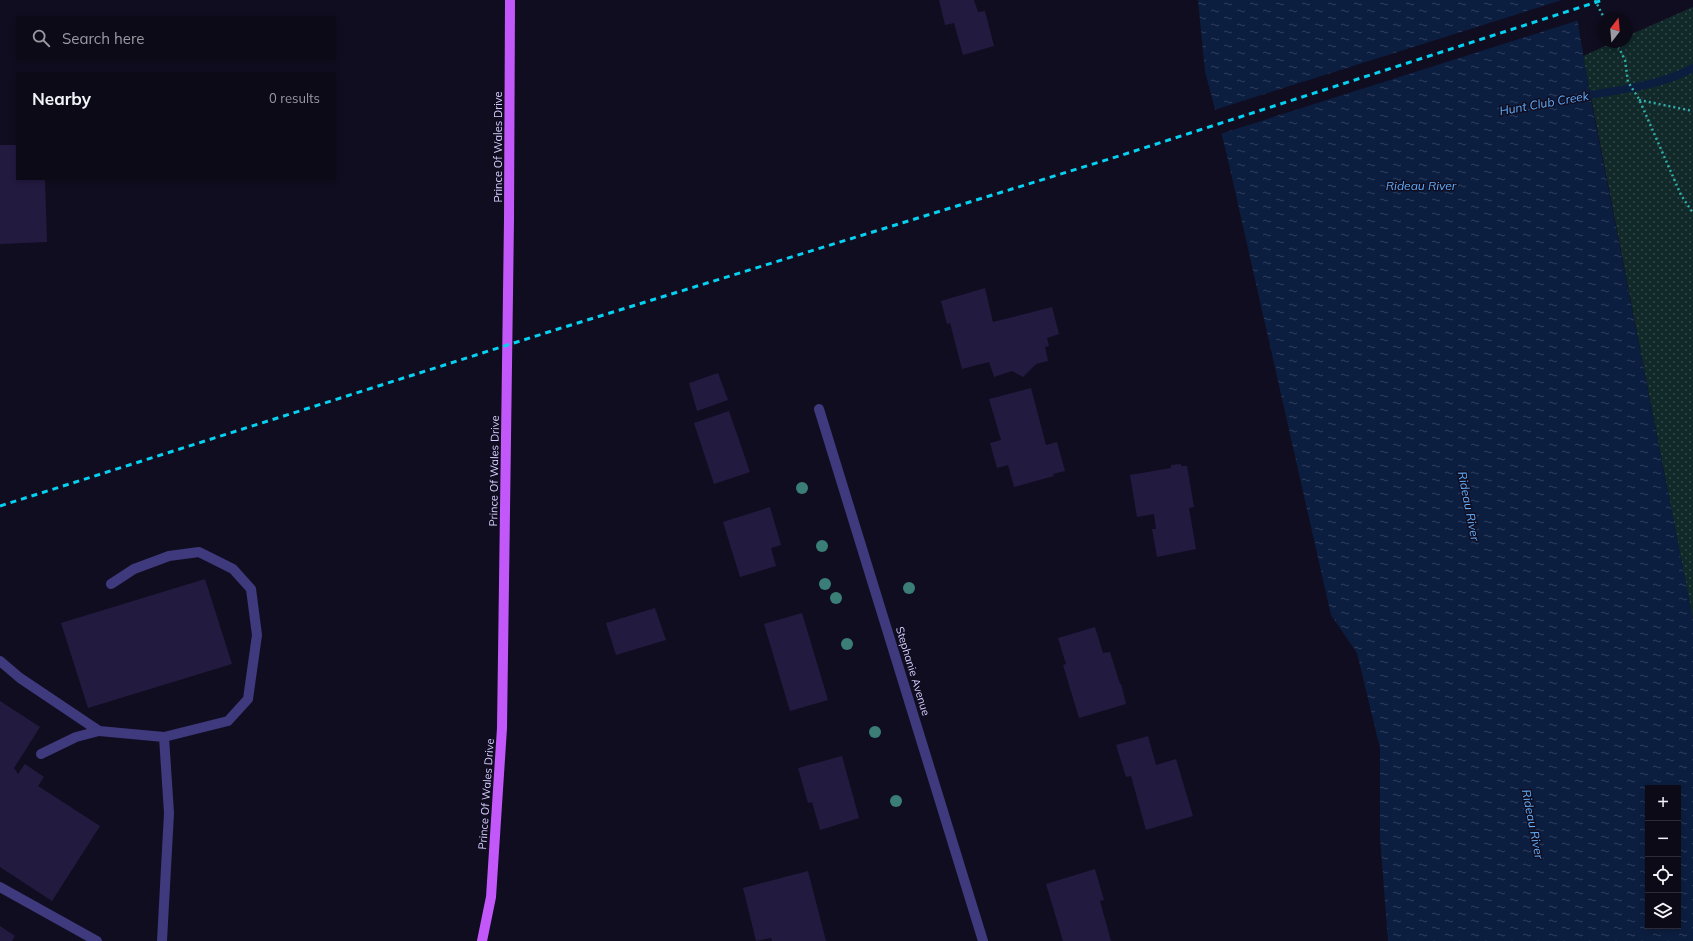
<!DOCTYPE html>
<html lang="en">
<head>
<meta charset="utf-8">
<style>
  body { margin:0; font-family:Mulish,sans-serif; background:#161321; color:#f1f3f6 }
  .controls { position:absolute; right:12px; bottom:12px; display:grid; overflow:hidden; border-radius:0px; box-shadow:0 2px 6px #0003 }
  .controls button { width:36px; height:36px; display:grid; place-items:center; padding:0; border:0; border-bottom:1px solid #2d2b37; background:#0d0a18; color:#f1f3f6; font:20px sans-serif }
  .compass { position:absolute; left:1597px; top:12px; width:36px; height:36px; border-radius:50%; background:#0d0a18; box-shadow:0 2px 6px #0003; rotate:16deg }
  .list { margin:0; padding:0; list-style:none }
  h2 { display:flex; justify-content:space-between; align-items:center; height:52px; margin:0; padding:0 16px; font-size:17px }
  h2 small { font-size:13px; font-weight:400; color:#9a9aa2 }
  .icon { flex:none; width:22px; height:22px; fill:none; stroke:currentColor; stroke-width:2; stroke-linecap:round; stroke-linejoin:round }
  .map { position:relative; flex:none; width:1693px; height:941px; overflow:hidden }
  .search { position:absolute; background:#0d0a18; box-shadow:0 2px 6px #0003; left:16px; top:16px; width:320px; height:44px; display:flex; align-items:center; gap:10px; box-sizing:border-box; padding:0 14px; border-radius:0px; color:#9a9aa2; font-size:15px }
  .panel { position:absolute; background:#0d0a18; box-shadow:0 2px 6px #0003; left:16px; top:72px; width:320px; height:108px; border-radius:0px }
  .map>svg:first-child { display:block }
  .grass { fill:url(#grass-dots) }
  .water { fill:url(#water-ripples); fill-rule:evenodd }
  .pier { fill:#110d20 }
  .lines { fill:none; stroke-linecap:round; stroke-linejoin:round }
  .stream { stroke:#0c1e40; stroke-width:8 }
  .building { fill:#231a40 }
  .path { stroke:#31aeaa; stroke-width:2.5; stroke-dasharray:2 3; stroke-linecap:butt }
  .lane { stroke:#3e3a7d; stroke-width:10 }
  .street { stroke:#3e3a7d; stroke-width:10 }
  .primary { stroke:#c358fa; stroke-width:10 }
  .rail { stroke:#07d1f0; stroke-width:3; stroke-dasharray:6 5; stroke-linecap:butt }
  .tree { fill:#3a7e77 }
  .labels { text-anchor:middle; dominant-baseline:central; stroke-width:3; stroke-linejoin:round; paint-order:stroke }
  .street-label { font-size:11px; fill:#d5cefe; stroke:#110d20 }
  .water-label { font-size:12px; font-style:italic; fill:#5fadfa; stroke:#110d20 }
</style>
</head>
<body>
<div class="map">
<svg width="1693" height="941" viewBox="0 0 1693 941">
  <defs>
    <pattern id="grass-dots" width="8" height="8" patternUnits="userSpaceOnUse"><rect width="8" height="8" fill="#112929"/><path d="M2 2h.1M6 6h.1" fill="none" stroke="#334749" stroke-width="1.8" stroke-linecap="round"/></pattern>
    <pattern id="water-ripples" width="26" height="14" patternUnits="userSpaceOnUse"><rect width="26" height="14" fill="#0c1e40"/><path d="M2 4q2-2 4 0t4 0M15 11q2-2 4 0t4 0" fill="none" stroke="#2e3e5d"/></pattern>
  </defs>
  <rect width="100%" height="100%" fill="#110d20"/>
  <path class="grass" d="M 1693,7 L 1693,620 L 1583,56 L 1614,42 L 1627,42 L 1627,36 Z"/>
  <path class="water" d="M 1198,0 L 1574,0 L 1590,95 L 1693,620 L 1693,941 L 1388,941 L 1380,836 L 1380,748 L 1357,653 L 1331,615 L 1226,151 L 1205,71 ZM 1648,788 L 1678,788 L 1678,926 L 1648,926 Z"/>
  <path class="pier" d="M 1562,0 L 1576,0 L 1579,20 L 1220,134 L 1214,110 Z"/>
  <g class="lines">
    <path class="stream" d="M 1580,97 C 1616,90 1661,86 1693,68"/>
  </g>
  <g class="building">
    <path d="M 939,0 L 974,0 L 978,12 L 985,11 L 994,46 L 963,55 L 954,23 L 945,25 Z"/>
    <path d="M 0,145 L 17,145 L 17,179 L 45,179 L 47,242 L 0,244 Z"/>
    <path d="M 985,288 L 993,322 L 1052,307 L 1059,334 L 1047,338 L 1049,346 L 1045,347 L 1048,361 L 1036,364 L 1023,377 L 1012,371 L 994,377 L 989,362 L 962,369 L 950,323 L 947,324 L 941,301 Z"/>
    <path d="M 718,373 L 728,400 L 697,411 L 689,383 Z"/>
    <path d="M 1031,388 L 1046,445 L 1057,442 L 1065,471 L 1053,474 L 1054,476 L 1014,487 L 1008,465 L 997,468 L 990,443 L 1001,440 L 989,399 Z"/>
    <path d="M 729,411 L 750,472 L 714,484 L 694,423 Z"/>
    <path d="M 1181,464 L 1181,466 L 1187,466 L 1194,507 L 1189,508 L 1196,549 L 1157,557 L 1152,529 L 1156,529 L 1154,514 L 1137,517 L 1130,475 L 1171,468 L 1171,465 Z"/>
    <path d="M 770,507 L 781,545 L 771,548 L 776,566 L 740,577 L 723,522 Z"/>
    <path d="M 205,579 L 232,664 L 88,708 L 61,623 Z"/>
    <path d="M 655,608 L 666,640 L 616,655 L 606,623 Z"/>
    <path d="M 802,613 L 828,700 L 790,711 L 764,624 Z"/>
    <path d="M 1095,627 L 1103,653 L 1110,652 L 1120,684 L 1121,684 L 1126,704 L 1079,718 L 1063,665 L 1066,664 L 1058,638 Z"/>
    <path d="M 0,701 L 40,727 L 14,768 L 18,774 L 25,764 L 44,777 L 38,786 L 100,826 L 52,901 L 0,867 Z"/>
    <path d="M 1148,736 L 1156,765 L 1176,759 L 1193,816 L 1146,830 L 1131,776 L 1126,777 L 1116,745 Z"/>
    <path d="M 842,756 L 859,818 L 820,830 L 812,802 L 808,803 L 798,768 Z"/>
    <path d="M 1095,869 L 1104,900 L 1100,901 L 1111,941 L 1063,941 L 1046,884 Z"/>
    <path d="M 808,871 L 826,941 L 772,941 L 771,938 L 756,941 L 743,888 Z"/>
    <path d="M 0,926 L 15,936 L 12,941 L 0,941 Z"/>
  </g>
  <g class="lines">
    <g class="path">
      <path d="M 1595,0 L 1604,18"/>
      <path d="M 1616,42 L 1625,60 L 1628,82 L 1639,99 L 1681,195 L 1693,213"/>
      <path d="M 1639,100 L 1693,111"/>
    </g>
    <g class="lane">
      <path d="M 111,584 L 134,569 L 169,556 L 199,552 L 233,569 L 251,589 L 257,635 L 248,699 L 228,721 L 164,737"/>
      <path d="M 0,661 L 20,678 L 99,731 L 164,737 L 169,813 L 162,941"/>
      <path d="M 41,754 L 76,737 L 99,731"/>
      <path d="M 0,887 L 97,941"/>
    </g>
    <path class="street" d="M 819,409 L 983,941"/>
    <path class="primary" d="M 482,941 L 491,897 L 502,728 L 509,220 L 510,0"/>
    <path class="rail" d="M 0,506 L 558,329 L 1119,156 L 1603,0"/>
  </g>
  <g class="tree">
    <circle cx="802" cy="488" r="6"/>
    <circle cx="822" cy="546" r="6"/>
    <circle cx="825" cy="584" r="6"/>
    <circle cx="909" cy="588" r="6"/>
    <circle cx="836" cy="598" r="6"/>
    <circle cx="847" cy="644" r="6"/>
    <circle cx="875" cy="732" r="6"/>
    <circle cx="896" cy="801" r="6"/>
  </g>
  <g class="labels">
    <g class="street-label">
      <text transform="translate(498 147) rotate(-90)">Prince Of Wales Drive</text>
      <text transform="translate(494 471) rotate(-89)">Prince Of Wales Drive</text>
      <text transform="translate(913 671) rotate(73)">Stephanie Avenue</text>
      <text transform="translate(486 794) rotate(-86)">Prince Of Wales Drive</text>
    </g>
    <g class="water-label">
      <text transform="translate(1544 103) rotate(-10)">Hunt Club Creek</text>
      <text x="1421" y="185">Rideau River</text>
      <text transform="translate(1469 506) rotate(79)">Rideau River</text>
      <text transform="translate(1533 824) rotate(79)">Rideau River</text>
    </g>
  </g>
</svg>
<div class="controls">
<button>+</button>
<button>−</button>
<button><svg class="icon" aria-label="locate" viewBox="0 0 24 24"><circle cx="12" cy="12" r="6"/><path d="M12 2v4M12 18v4M2 12h4M18 12h4"/></svg></button>
<button><svg class="icon" aria-label="layers" viewBox="0 0 24 24"><path d="M12 4l9 5-9 5-9-5zM3 14l9 5 9-5"/></svg></button>
</div>
<svg class="compass" viewBox="-18 -18 36 36"><path d="M0-13l5 13h-10z" fill="#e53935"/><path d="M0 13l5-13h-10z" fill="#9a9aa2"/></svg>
<div class="search"><svg class="icon" aria-label="search" viewBox="0 0 24 24"><circle cx="10" cy="10" r="6"/><path d="M15 15l6 6"/></svg>Search here</div>
<section class="panel">
<h2>Nearby<small>0 results</small></h2>
<ul class="list">
</ul>
</section>
</div>
</body>
</html>
